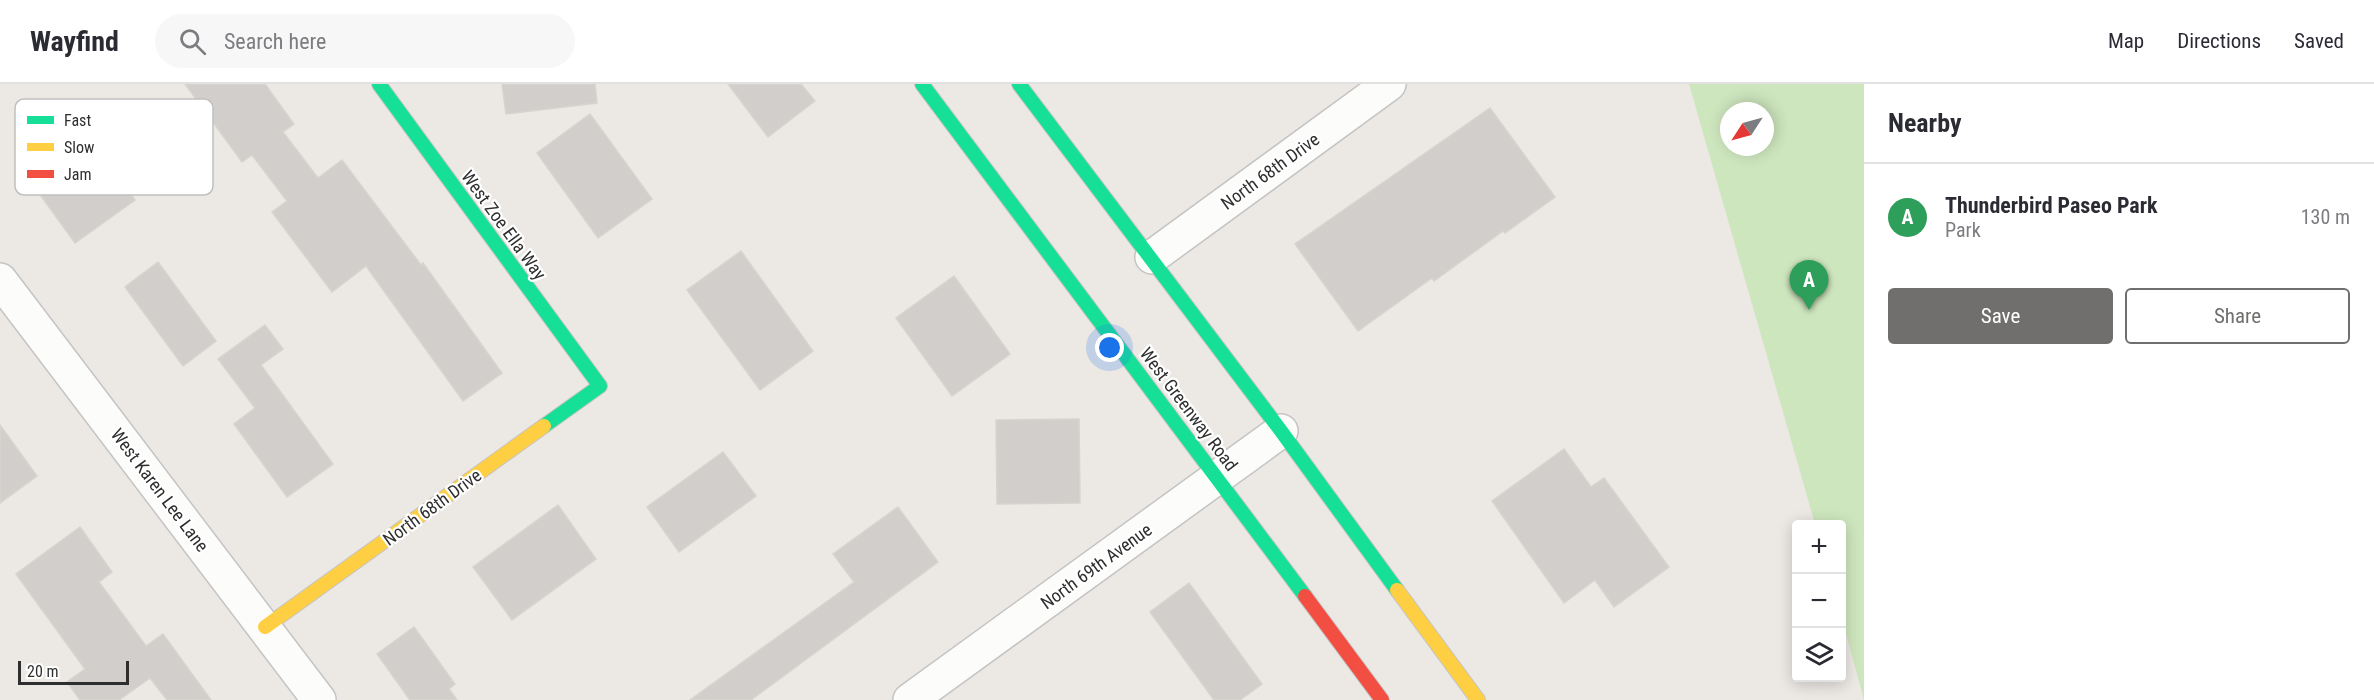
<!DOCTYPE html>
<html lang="en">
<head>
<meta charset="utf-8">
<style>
  body { margin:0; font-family:"Roboto Condensed",sans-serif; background:#f7f7f7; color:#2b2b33 }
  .controls { position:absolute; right:18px; bottom:18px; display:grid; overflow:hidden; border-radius:6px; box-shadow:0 3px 15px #0003 }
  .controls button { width:54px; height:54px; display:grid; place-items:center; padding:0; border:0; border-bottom:2px solid #e1e1e2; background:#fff; color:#2b2b33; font:30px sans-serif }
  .compass { position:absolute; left:1720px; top:18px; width:54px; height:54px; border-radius:50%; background:#fff; box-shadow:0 3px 15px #0003; rotate:234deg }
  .scale { position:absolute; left:18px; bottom:15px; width:111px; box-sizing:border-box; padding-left:6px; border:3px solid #2e2e2e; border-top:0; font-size:16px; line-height:21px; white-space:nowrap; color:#2e2e2e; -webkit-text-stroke:4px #fff; paint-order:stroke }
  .you { position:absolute; left:1110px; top:264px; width:21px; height:21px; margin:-15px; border:4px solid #fff; border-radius:50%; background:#1a73e8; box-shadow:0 0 0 9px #1a73e833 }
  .badge { display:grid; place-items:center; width:39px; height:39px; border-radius:50%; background:#706f6e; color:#fff; font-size:20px; font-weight:700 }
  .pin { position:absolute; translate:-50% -50px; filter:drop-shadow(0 2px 3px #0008) }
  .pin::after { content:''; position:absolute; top:32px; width:21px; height:18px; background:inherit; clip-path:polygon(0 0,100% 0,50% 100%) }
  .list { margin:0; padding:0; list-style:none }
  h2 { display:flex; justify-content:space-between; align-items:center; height:78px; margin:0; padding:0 24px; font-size:26px }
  h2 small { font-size:20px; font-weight:400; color:#7c7c81 }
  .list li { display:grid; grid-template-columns:39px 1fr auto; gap:18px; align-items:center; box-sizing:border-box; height:108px; padding:0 24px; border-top:2px solid #e1e1e2 }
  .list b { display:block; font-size:22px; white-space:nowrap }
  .list p { margin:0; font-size:20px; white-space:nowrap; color:#7c7c81 }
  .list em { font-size:20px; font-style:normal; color:#7c7c81 }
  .actions { display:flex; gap:12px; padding:18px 24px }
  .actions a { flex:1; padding:14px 0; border:2px solid #706f6e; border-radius:6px; text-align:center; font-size:21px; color:#706f6e }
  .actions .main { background:#706f6e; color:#fff }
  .icon { flex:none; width:33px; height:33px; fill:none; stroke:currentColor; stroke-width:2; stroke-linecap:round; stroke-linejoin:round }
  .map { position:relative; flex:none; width:1864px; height:616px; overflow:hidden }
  header { display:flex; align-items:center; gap:36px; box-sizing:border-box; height:84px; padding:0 30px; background:#fff; border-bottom:2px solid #e1e1e2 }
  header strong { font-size:28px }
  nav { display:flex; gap:33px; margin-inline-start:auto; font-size:21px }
  .search { width:420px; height:54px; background:#f7f7f7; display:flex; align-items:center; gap:15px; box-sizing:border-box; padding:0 21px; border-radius:33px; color:#7c7c81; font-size:22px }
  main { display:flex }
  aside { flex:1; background:#fff }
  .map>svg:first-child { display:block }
  .green { fill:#cee6be; fill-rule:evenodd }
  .building { fill:#d1cecb; stroke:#d7d4d0; stroke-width:1.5 }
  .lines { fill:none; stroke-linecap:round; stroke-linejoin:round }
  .street-casing { stroke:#c5c4c5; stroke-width:36 }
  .fast-casing { stroke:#c5c4c5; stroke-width:16 }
  .slow-casing { stroke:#c5c4c5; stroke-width:16 }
  .jam-casing { stroke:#c5c4c5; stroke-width:16 }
  .street { stroke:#fcfcfb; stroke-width:33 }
  .fast { stroke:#16e098; stroke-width:14 }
  .slow { stroke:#ffcf43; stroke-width:14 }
  .jam { stroke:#f24e42; stroke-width:14 }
  .labels { text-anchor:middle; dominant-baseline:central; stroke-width:4.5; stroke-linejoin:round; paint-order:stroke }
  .street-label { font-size:18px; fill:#2e2e2e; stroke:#fff }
  .key { fill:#fff; stroke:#c0c0c0; stroke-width:1.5 }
  .key-label { font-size:16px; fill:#2e2e2e }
</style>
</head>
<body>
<header>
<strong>Wayfind</strong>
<div class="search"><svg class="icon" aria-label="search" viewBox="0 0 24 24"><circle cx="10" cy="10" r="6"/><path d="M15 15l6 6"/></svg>Search here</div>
<nav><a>Map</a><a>Directions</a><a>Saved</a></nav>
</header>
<main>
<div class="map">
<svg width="1864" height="616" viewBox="0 0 1864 616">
  <rect width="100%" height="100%" fill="#ece8e4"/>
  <path class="green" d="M 1689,0 L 1864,0 L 1864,616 L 1842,535 L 1842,440 L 1815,440 ZM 1729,27 L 1765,27 L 1765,63 L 1729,63 Z"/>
  <g class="building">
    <path d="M 185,0 L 265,0 L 294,40 L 283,48 L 318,94 L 342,76 L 421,181 L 423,179 L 502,289 L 463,317 L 366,182 L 332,208 L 272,128 L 287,117 L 252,71 L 242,78 Z"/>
    <path d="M 502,0 L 595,0 L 597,19 L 506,30 Z"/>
    <path d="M 728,0 L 801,0 L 815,17 L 768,53 Z"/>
    <path d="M 1490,24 L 1555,113 L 1505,149 L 1503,147 L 1434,197 L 1432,194 L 1358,247 L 1295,160 Z"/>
    <path d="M 590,30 L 652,115 L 598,154 L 537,69 Z"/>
    <path d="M 90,54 L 135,116 L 75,159 L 30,97 Z"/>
    <path d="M 741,167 L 813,267 L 760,306 L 687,206 Z"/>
    <path d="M 158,178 L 216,257 L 183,282 L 125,203 Z"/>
    <path d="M 954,192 L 1010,270 L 952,312 L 896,234 Z"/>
    <path d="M 265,241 L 283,265 L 261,281 L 333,380 L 287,413 L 234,340 L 255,324 L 218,275 Z"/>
    <path d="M 1079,335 L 1080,419 L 997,420 L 996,336 Z"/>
    <path d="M 0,341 L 37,392 L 0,419 Z"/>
    <path d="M 1564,365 L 1591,403 L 1604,394 L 1669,483 L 1614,523 L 1595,496 L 1564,519 L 1492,417 Z"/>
    <path d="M 723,368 L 756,412 L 679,468 L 647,423 Z"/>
    <path d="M 558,421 L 596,475 L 512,536 L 473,483 Z"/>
    <path d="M 898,423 L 938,478 L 751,616 L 690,616 L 854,498 L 833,470 Z"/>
    <path d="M 80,443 L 112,488 L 99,498 L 146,562 L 163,550 L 211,616 L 167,616 L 150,594 L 119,616 L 80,616 L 67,598 L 85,585 L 16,490 Z"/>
    <path d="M 1189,499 L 1262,600 L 1240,616 L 1214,616 L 1150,528 Z"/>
    <path d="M 414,543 L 455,600 L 449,605 L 457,616 L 410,616 L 377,570 Z"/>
  </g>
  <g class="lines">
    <g class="street-casing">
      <g id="street">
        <path d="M 1152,173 L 1389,0"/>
        <path d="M 0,196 L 319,616"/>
        <path d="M 910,616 L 1281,347"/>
      </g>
    </g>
    <g class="fast-casing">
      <g id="fast">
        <path d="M 379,0 L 600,302 L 544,342"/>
        <path d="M 922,0 L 1305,512"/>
        <path d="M 1019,0 L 1281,347 L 1397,506"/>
      </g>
    </g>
    <g class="slow-casing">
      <g id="slow">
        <path d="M 1397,506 L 1478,616"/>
        <path d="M 265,543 L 544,342"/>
      </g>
    </g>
    <g class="jam-casing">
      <path id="jam" d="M 1305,512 L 1382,616"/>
    </g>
    <use href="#street" class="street"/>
    <use href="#fast" class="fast"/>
    <use href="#slow" class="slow"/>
    <use href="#jam" class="jam"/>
  </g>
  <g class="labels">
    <g class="street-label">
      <text transform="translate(1270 87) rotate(-36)">North 68th Drive</text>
      <text transform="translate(504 141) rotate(54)">West Zoe Ella Way</text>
      <text transform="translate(1189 325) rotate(53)">West Greenway Road</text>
      <text transform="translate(160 406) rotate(53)">West Karen Lee Lane</text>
      <text transform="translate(432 423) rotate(-36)">North 68th Drive</text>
      <text transform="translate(1096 482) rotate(-36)">North 69th Avenue</text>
    </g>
  </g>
  <rect x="15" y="15" width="198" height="96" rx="9" class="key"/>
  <rect x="27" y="32" width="27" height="8" fill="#16e098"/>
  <rect x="27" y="59" width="27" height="8" fill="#ffcf43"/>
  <rect x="27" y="86" width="27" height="8" fill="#f24e42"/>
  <g class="key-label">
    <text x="64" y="42">Fast</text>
    <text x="64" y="69">Slow</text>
    <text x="64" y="96">Jam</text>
  </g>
</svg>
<div class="controls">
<button>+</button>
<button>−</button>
<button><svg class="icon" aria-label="layers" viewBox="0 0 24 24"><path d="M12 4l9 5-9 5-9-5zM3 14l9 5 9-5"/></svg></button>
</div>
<svg class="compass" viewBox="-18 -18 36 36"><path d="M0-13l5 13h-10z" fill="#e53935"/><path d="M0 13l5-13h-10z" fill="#7c7c81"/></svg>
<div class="scale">20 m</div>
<div class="you"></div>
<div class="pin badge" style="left:1809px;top:226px;background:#2e9e5b">A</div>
</div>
<aside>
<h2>Nearby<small></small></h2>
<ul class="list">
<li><span class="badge" style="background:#2e9e5b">A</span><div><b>Thunderbird Paseo Park</b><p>Park</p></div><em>130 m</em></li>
</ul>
<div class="actions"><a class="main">Save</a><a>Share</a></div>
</aside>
</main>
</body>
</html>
